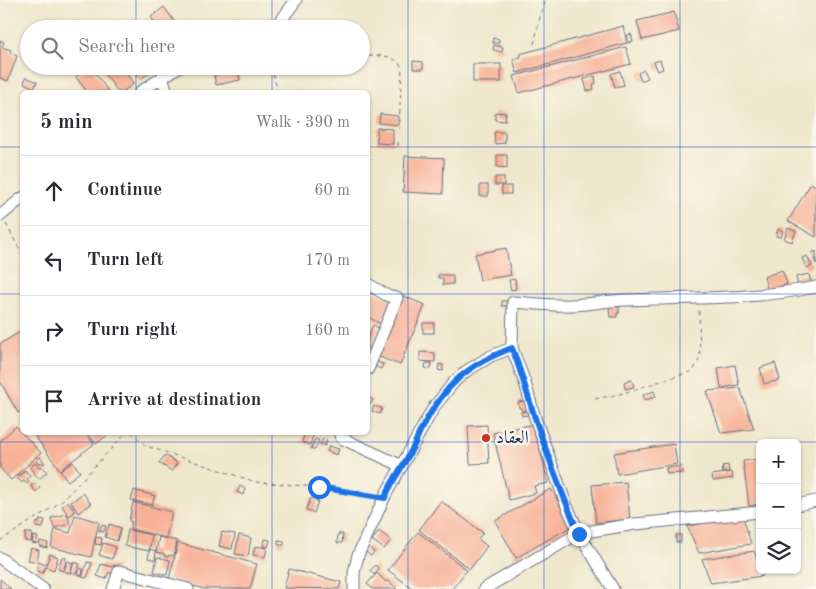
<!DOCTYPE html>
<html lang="en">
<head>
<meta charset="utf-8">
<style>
  body { margin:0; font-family:"Old Standard TT",Amiri,serif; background:#f2f2f3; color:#2b2b33 }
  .controls { position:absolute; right:15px; bottom:15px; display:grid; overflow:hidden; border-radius:8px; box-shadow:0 1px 4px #0004 }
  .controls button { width:45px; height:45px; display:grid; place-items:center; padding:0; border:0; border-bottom:1px solid #e1e1e2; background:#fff; color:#2b2b33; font:25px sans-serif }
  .stop { position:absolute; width:15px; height:15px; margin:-11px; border:4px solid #1a73e8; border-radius:50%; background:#fff }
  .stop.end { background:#1a73e8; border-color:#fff; box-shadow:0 1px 5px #0008 }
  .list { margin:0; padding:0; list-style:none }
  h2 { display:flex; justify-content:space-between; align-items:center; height:65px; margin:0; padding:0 20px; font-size:21px }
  h2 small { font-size:16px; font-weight:400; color:#7c7c81 }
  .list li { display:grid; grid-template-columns:32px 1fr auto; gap:15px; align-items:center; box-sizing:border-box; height:70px; padding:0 20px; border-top:1px solid #e1e1e2 }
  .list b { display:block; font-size:19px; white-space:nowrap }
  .list em { font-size:16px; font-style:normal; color:#7c7c81 }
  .icon { flex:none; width:28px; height:28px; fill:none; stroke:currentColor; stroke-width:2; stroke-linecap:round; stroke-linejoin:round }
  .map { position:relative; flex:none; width:816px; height:589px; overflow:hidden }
  .search { position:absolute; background:#fff; box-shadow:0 1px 4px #0004; left:20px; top:20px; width:350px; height:55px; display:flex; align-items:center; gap:12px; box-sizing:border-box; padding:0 18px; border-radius:28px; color:#7c7c81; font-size:19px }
  .panel { position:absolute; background:#fff; box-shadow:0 1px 4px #0004; left:20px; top:90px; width:350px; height:345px; border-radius:8px }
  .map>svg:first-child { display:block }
  .building { fill:#f7b196 }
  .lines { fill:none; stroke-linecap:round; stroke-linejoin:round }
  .minor-casing { stroke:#656f84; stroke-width:13 }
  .path { stroke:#656f84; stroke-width:1; stroke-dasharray:4 4; stroke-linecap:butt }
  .minor { stroke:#fff; stroke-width:11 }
  .route { stroke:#1a73e8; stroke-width:6 }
  .grid { fill:none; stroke:#1d4ed8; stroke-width:1; stroke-opacity:0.55 }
  .poi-dot { fill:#c8321e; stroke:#fbf7ec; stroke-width:2 }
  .labels { text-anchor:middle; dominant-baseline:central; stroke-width:5; stroke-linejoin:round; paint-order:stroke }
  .poi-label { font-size:18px; fill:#1b2f5e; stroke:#fbf7ec; text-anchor:start }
</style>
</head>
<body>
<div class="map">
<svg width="816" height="589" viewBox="0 0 816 589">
  <rect width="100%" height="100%" fill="#fbf7ec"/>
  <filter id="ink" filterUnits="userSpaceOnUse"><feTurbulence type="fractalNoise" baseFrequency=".02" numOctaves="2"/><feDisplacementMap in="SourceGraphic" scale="10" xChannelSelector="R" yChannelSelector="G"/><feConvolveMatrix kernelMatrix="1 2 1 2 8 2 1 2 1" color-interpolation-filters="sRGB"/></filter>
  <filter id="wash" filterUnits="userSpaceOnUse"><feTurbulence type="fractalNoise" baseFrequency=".0096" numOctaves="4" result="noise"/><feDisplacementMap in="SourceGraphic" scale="20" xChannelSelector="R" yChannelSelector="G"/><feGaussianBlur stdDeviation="1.12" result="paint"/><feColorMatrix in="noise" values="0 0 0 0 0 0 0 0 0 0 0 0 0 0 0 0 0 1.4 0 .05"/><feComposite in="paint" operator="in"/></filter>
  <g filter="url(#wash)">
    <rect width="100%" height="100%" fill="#efe7cb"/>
    <g id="blocks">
      <g class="building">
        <path d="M 164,7 L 180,29 L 159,29 L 151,17 Z"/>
        <path d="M 674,12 L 679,31 L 642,40 L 637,21 Z"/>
        <path d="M 149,22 L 154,29 L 139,29 Z"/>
        <path d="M 623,26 L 627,43 L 517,73 L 513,59 L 521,57 L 520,54 Z"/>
        <path d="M 631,34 L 633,41 L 629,43 L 627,35 Z"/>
        <path d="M 493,38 L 499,39 L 499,43 L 493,43 Z"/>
        <path d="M 0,40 L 4,42 L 2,47 L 11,50 L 10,53 L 17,56 L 8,81 L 0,78 Z"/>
        <path d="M 494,45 L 503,47 L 502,52 L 493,50 Z"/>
        <path d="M 626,47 L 631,64 L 519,93 L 514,76 Z"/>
        <path d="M 660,60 L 663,69 L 658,71 L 654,62 Z"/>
        <path d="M 413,61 L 423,62 L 423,69 L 413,69 Z"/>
        <rect x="473" y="64" width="28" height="18"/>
        <path d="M 90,66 L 109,92 L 87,92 L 76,77 Z"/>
        <path d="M 99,66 L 121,66 L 134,84 L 122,92 L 118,92 Z"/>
        <path d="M 131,66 L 154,66 L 155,69 L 141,79 Z"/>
        <rect x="252" y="66" width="6" height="5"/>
        <path d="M 238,70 L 240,80 L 216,85 L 214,75 Z"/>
        <path d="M 644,70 L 648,78 L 641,81 L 638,73 Z"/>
        <path d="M 620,71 L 624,85 L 615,87 L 611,74 Z"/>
        <path d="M 595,76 L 596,83 L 593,84 L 594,89 L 587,91 L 584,79 Z"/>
        <path d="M 26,77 L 37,82 L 34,88 L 24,83 Z"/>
        <path d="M 495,112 L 506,113 L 505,121 L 495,120 Z"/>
        <path d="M 380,114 L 398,116 L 398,125 L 379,123 Z"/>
        <path d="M 377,128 L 393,129 L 393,144 L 377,143 Z"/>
        <path d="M 494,132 L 505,132 L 505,143 L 495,144 Z"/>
        <path d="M 497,155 L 507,155 L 507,168 L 497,167 Z"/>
        <path d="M 405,156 L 444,158 L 443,194 L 403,192 Z"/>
        <rect x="495" y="177" width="9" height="8"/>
        <path d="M 811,183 L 816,186 L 816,237 L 788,221 Z"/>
        <rect x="480" y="185" width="8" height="11"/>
        <rect x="502" y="186" width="9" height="8"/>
        <path d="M 788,228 L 796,231 L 792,242 L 784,239 Z"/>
        <path d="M 778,229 L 783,231 L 781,237 L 776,236 Z"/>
        <path d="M 506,248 L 511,275 L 480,280 L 475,254 Z"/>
        <path d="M 816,251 L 816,264 L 812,253 Z"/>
        <path d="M 807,256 L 812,266 L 806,268 L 802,258 Z"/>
        <path d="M 782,270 L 787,284 L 768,291 L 764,277 Z"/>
        <path d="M 809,274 L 811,283 L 798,286 L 796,277 Z"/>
        <path d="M 438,275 L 453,275 L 453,284 L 443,285 L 443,278 L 438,278 Z"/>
        <path d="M 515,279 L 516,289 L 511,290 L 509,280 Z"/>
        <path d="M 368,288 L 393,301 L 381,324 L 368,317 Z"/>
        <path d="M 403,296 L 425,305 L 400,365 L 377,356 Z"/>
        <rect x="502" y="301" width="8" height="5"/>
        <path d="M 619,305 L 619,313 L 617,313 L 617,317 L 610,317 L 609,306 Z"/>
        <rect x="423" y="323" width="11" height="10"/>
        <path d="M 373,325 L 379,328 L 368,354 L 368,337 Z"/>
        <path d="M 20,332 L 22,336 L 22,411 L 18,413 L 0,381 L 0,344 Z"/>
        <path d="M 420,352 L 435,353 L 435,362 L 420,361 Z"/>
        <path d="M 377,362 L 383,364 L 381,369 L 376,367 Z"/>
        <path d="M 426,363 L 432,363 L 431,369 L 425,368 Z"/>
        <path d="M 775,363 L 780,380 L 764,384 L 760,368 Z"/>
        <path d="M 439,364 L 443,365 L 443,371 L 438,370 Z"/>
        <path d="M 735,365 L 739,385 L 721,388 L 718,368 Z"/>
        <path d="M 632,380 L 634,387 L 625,389 L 624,382 Z"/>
        <path d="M 740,388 L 754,429 L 721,433 L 707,391 Z"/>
        <path d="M 654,391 L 656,397 L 645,400 L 643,395 Z"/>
        <path d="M 369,398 L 373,400 L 369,406 L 368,401 Z"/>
        <path d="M 524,401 L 525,404 L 529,403 L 530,407 L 522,411 L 521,408 L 519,408 L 518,402 Z"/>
        <path d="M 374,406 L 382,408 L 380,414 L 372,411 Z"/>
        <path d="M 527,411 L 528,415 L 522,416 L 521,412 Z"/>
        <path d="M 534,424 L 548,483 L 534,486 L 536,493 L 509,500 L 493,433 Z"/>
        <path d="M 487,425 L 489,463 L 470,464 L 468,426 Z"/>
        <path d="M 16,426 L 41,453 L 11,480 L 0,468 L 0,441 Z"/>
        <path d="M 32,432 L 85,432 L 94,444 L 60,470 Z"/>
        <path d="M 87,432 L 112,432 L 96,444 Z"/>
        <path d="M 305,432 L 314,433 L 310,445 L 302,442 Z"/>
        <path d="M 315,439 L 319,440 L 315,450 L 311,448 Z"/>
        <path d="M 323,439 L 327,440 L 325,446 L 320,444 Z"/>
        <path d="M 674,444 L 677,464 L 617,474 L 614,453 Z"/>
        <path d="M 329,446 L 339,449 L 337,455 L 327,451 Z"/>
        <path d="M 165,455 L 177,463 L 172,471 L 159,463 Z"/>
        <path d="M 40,457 L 45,463 L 43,464 L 42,462 L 39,464 L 36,461 Z"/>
        <path d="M 760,459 L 760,504 L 749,506 L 743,461 Z"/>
        <path d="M 73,462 L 80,472 L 68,481 L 60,471 Z"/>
        <path d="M 35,463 L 39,467 L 41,466 L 47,472 L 39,479 L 30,468 Z"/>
        <path d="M 728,465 L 729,472 L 723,473 L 722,466 Z"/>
        <path d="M 681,466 L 682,473 L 667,474 L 666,468 Z"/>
        <path d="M 25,470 L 30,476 L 27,479 L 29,481 L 27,484 L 24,481 L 22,483 L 17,478 Z"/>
        <path d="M 732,472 L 733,478 L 713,481 L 712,475 Z"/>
        <path d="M 626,482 L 630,519 L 596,523 L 592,485 Z"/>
        <path d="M 35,483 L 40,488 L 36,492 L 31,486 Z"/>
        <path d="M 240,486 L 245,489 L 243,495 L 237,492 Z"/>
        <path d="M 551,489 L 572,526 L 516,558 L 495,521 Z"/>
        <path d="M 134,490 L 155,496 L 152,505 L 131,500 Z"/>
        <path d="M 83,493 L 91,504 L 78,513 L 71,502 Z"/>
        <path d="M 311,498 L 318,501 L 314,513 L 306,510 Z"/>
        <path d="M 68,501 L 75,512 L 69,516 L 62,506 Z"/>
        <path d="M 441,501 L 483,533 L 478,539 L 487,546 L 470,569 L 419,530 Z"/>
        <path d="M 133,502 L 172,512 L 166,538 L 130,529 L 132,522 L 129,521 Z"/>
        <path d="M 67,514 L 70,524 L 54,528 L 51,518 Z"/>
        <path d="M 75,515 L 99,522 L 91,557 L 51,547 L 55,529 L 70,533 Z"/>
        <path d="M 743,517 L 751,544 L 699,553 L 687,526 Z"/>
        <path d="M 40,519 L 45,520 L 43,528 L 36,527 L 37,522 L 39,523 Z"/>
        <path d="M 109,524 L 121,528 L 117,541 L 105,537 Z"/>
        <path d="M 101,525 L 106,526 L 104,532 L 99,531 Z"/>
        <path d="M 128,530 L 152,535 L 149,551 L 125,546 Z"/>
        <path d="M 379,531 L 391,540 L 384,549 L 372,540 Z"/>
        <path d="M 222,532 L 235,534 L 232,549 L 219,546 Z"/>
        <path d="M 418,532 L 467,570 L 452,589 L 413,589 L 388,570 Z"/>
        <path d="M 25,533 L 32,533 L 31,542 L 25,541 Z"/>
        <path d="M 338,534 L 343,534 L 342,543 L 337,543 Z"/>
        <path d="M 239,535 L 251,538 L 248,556 L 235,554 Z"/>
        <rect x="676" y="535" width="5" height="7"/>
        <path d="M 33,536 L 38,537 L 36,544 L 32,543 Z"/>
        <path d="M 96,537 L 102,538 L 101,545 L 95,544 Z"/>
        <path d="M 159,537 L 177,541 L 174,556 L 169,555 L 168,557 L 164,556 L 165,554 L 156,552 Z"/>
        <path d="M 265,539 L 270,540 L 268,547 L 263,546 Z"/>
        <path d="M 278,540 L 284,541 L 284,545 L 278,545 Z"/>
        <path d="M 40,541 L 48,543 L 47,548 L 39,546 Z"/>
        <path d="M 103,543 L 116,547 L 112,559 L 99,555 Z"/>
        <path d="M 178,543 L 257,564 L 250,589 L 204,589 L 169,579 Z"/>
        <path d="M 255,546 L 267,548 L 265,557 L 253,555 Z"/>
        <path d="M 369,547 L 374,552 L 371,556 L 365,551 Z"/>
        <path d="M 31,548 L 39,550 L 37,562 L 28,560 Z"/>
        <path d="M 150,549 L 156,551 L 155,560 L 148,558 Z"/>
        <path d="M 754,551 L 763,576 L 711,583 L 702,559 Z"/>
        <path d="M 50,554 L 58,557 L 54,570 L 45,567 L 43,573 L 37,571 L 38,562 L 46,565 Z"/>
        <path d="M 62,557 L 66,558 L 65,561 L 66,561 L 63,571 L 58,569 Z"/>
        <path d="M 157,557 L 170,560 L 167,575 L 154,572 Z"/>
        <path d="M 67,561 L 73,563 L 70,573 L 64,571 Z"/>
        <path d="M 74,562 L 80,564 L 76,574 L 71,572 Z"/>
        <path d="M 87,562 L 92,563 L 87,578 L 82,577 Z"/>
        <path d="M 101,564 L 113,567 L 114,565 L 117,566 L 115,573 L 108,573 L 106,579 L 97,576 Z"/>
        <path d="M 375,565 L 379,569 L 374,575 L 370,571 Z"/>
        <path d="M 79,568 L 83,569 L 82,576 L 77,574 Z"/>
        <path d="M 289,569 L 341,582 L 339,589 L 284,588 Z"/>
        <path d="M 377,573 L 386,582 L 388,580 L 397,589 L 373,589 L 367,584 Z"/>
        <path d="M 0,579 L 11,589 L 0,589 Z"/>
      </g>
    </g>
  </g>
  <g filter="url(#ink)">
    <use href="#blocks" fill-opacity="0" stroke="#656f84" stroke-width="1"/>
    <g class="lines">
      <g class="minor-casing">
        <g id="minor">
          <path d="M 275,29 L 296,0"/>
          <path d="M 162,77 L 167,92"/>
          <path d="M 140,92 L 180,66"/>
          <path d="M 0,216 L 22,198"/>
          <path d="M 368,284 L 388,296 L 397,298 L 368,369"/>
          <path d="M 339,432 L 341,438 L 402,466"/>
          <path d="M 797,505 L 816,501"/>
          <path d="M 0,558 L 43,589"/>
          <path d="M 113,589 L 119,571 L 188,589"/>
          <path d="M 354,589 L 354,573 L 358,555 L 386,494 L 434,407 L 454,382 L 465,372 L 491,356 L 512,348"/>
          <path d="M 484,589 L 579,533 L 635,524 L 760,512"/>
          <path d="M 613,589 L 579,533 L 566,504 L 535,418 L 525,383 L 512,348 L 513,302 C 532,303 552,306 571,305 C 589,304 607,301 625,300 C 689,297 753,300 816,287"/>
        </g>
      </g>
      <g class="path">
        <path d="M 534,44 L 540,17 L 546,0"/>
        <path d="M 361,57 C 377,56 392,52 402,67 L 398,146"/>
        <path d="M 271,66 L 278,92"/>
        <path d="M 6,224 L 22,254"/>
        <path d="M 595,399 L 620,394 L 693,371 L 700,358 L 699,307"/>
        <path d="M 131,432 L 146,446 L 256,482 L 319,487 L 373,496"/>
        <path d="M 0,541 L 61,502 L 127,432"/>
      </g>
      <use href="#minor" class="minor"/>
    </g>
  </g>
  <g class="lines" filter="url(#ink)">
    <path class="route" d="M 319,487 L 385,498 C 391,481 403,467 411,451 C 416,443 418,434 423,426 C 446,384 467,365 512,348 C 521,371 527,394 535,418 C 548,457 563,496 579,534"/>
  </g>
  <path class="grid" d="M 136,0 L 136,29M 272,0 L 272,29M 408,0 L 408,589M 544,0 L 544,589M 680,0 L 680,589M 136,66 L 136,92M 272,66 L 272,92M 0,147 L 22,147M 368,147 L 816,147M 0,294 L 22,294M 368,294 L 816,294M 136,432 L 136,589M 272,432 L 272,589M 0,442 L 816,442"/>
  <circle class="poi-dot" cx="486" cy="438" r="5"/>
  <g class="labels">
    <g class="poi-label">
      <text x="496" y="438">العقاد</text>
    </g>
  </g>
</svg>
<div class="controls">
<button>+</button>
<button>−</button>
<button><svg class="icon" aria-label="layers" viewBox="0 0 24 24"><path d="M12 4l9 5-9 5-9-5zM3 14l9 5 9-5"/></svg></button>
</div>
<div class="stop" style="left:319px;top:487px"></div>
<div class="stop end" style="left:579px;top:534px"></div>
<div class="search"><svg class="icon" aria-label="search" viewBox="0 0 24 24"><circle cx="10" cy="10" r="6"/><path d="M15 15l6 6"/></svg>Search here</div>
<section class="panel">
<h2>5 min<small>Walk · 390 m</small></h2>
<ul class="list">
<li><svg class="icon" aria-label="ahead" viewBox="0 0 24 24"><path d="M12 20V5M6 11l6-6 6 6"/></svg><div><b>Continue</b></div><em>60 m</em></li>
<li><svg class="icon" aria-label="left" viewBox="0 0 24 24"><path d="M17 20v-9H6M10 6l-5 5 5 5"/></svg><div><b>Turn left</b></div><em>170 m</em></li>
<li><svg class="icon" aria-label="right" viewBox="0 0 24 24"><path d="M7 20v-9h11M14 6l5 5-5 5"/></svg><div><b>Turn right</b></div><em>160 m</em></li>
<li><svg class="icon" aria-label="arrive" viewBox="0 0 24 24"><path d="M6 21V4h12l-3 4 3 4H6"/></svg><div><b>Arrive at destination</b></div></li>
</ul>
</section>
</div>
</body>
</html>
